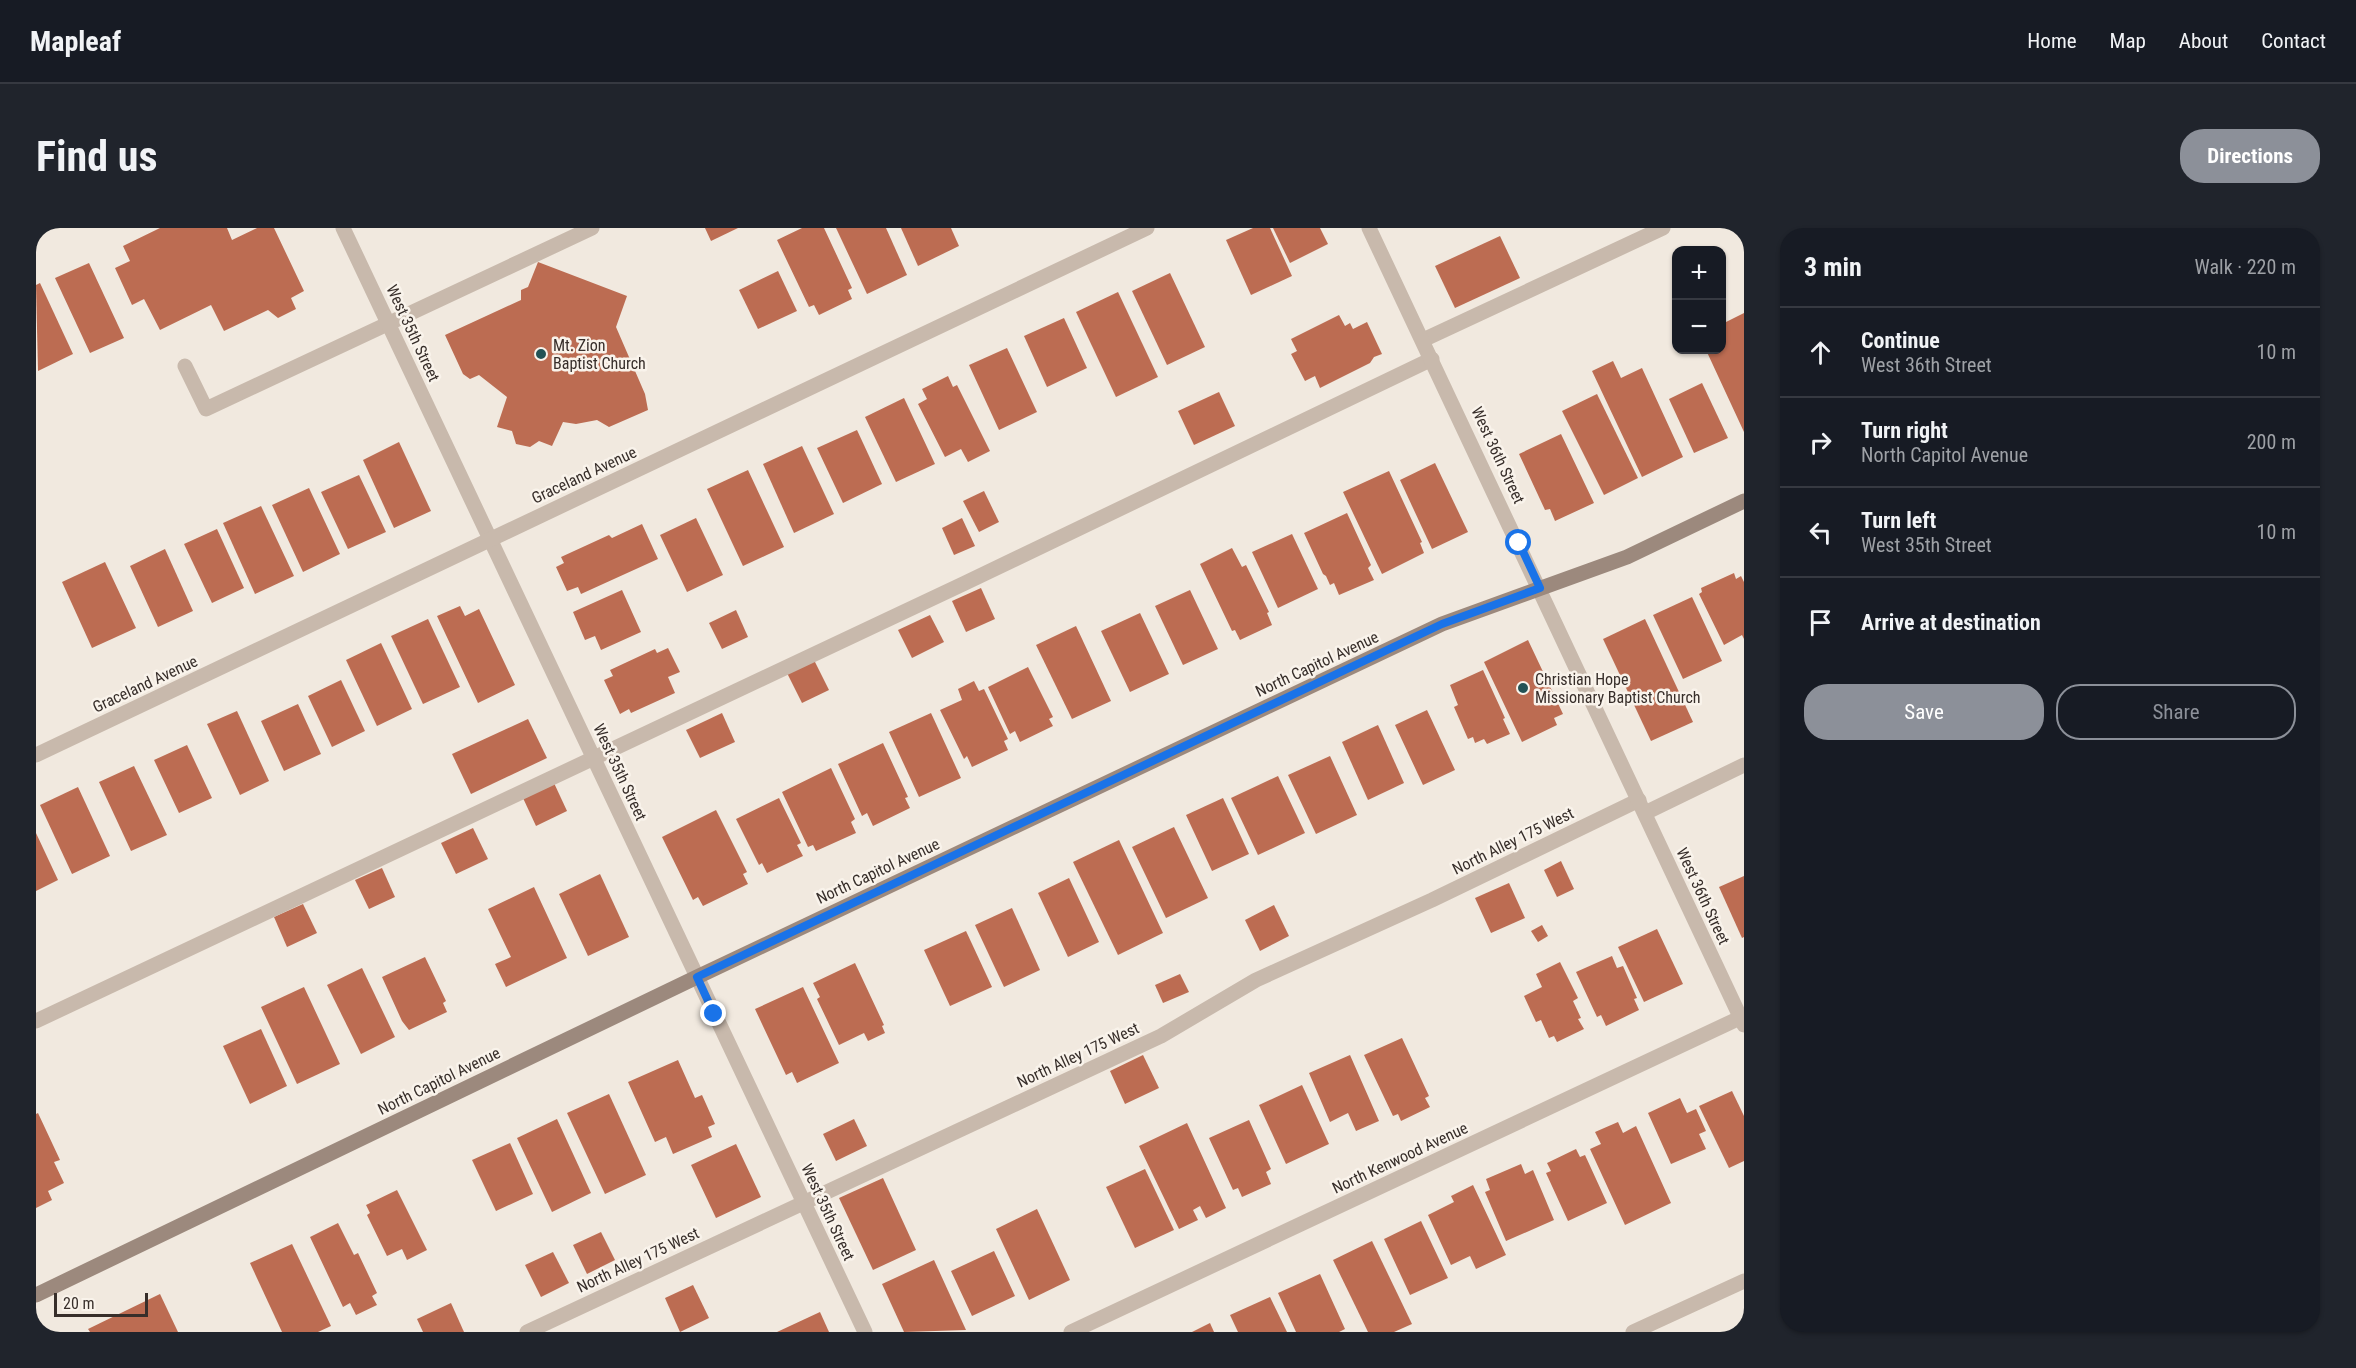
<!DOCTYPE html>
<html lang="en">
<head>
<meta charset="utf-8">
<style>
  body { margin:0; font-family:"Roboto Condensed",sans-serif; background:#20242c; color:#f1f3f6 }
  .controls { position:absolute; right:18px; top:18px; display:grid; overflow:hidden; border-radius:12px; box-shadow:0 2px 4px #0004 }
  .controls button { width:54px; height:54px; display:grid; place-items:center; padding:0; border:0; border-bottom:2px solid #363941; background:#171b24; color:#f1f3f6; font:30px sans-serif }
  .scale { position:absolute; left:18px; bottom:15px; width:94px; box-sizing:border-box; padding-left:6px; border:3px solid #372e2a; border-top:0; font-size:16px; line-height:21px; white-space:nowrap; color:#372e2a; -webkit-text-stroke:4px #f9f3eb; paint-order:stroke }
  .stop { position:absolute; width:18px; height:18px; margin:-14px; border:4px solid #1a73e8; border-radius:50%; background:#fff }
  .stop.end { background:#1a73e8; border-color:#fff; box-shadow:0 2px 6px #0008 }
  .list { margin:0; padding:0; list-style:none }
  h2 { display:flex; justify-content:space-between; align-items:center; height:78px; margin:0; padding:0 24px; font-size:26px }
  h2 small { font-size:20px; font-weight:400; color:#9ea1a6 }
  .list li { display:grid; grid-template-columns:39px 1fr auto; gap:18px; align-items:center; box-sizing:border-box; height:90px; padding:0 24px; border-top:2px solid #363941 }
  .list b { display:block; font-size:22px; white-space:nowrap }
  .list p { margin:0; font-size:20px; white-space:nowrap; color:#9ea1a6 }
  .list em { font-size:20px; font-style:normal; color:#9ea1a6 }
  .actions { display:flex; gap:12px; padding:18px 24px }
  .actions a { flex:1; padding:14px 0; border:2px solid #8c9099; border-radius:24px; text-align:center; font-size:21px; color:#8c9099 }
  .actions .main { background:#8c9099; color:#fff }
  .icon { flex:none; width:33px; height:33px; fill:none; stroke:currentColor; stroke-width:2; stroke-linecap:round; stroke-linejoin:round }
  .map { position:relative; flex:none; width:1708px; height:1104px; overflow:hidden; border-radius:24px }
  header { display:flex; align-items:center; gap:36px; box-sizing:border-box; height:84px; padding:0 30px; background:#171b24; border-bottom:2px solid #363941 }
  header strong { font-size:28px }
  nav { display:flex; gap:33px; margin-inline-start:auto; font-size:21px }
  .intro { display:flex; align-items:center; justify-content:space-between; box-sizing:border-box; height:144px; padding:0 36px }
  h1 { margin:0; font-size:42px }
  .button { padding:15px 27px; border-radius:24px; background:#8c9099; color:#fff; font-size:21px; font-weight:700 }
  main { display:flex; gap:36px; padding:0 36px }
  aside { flex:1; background:#171b24; border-radius:24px; box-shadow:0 2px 4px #0004 }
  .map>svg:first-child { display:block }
  .building { fill:#bc6c52 }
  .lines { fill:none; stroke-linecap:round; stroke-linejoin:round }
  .service { stroke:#c8b9ac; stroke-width:15 }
  .minor { stroke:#c8b9ac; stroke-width:15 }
  .secondary { stroke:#9c897d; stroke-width:15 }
  .route { stroke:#1a73e8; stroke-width:8 }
  .poi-dot { fill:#235255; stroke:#f9f3eb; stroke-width:2 }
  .labels { text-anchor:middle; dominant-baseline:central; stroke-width:5; stroke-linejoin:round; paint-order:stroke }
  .street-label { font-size:16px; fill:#372e2a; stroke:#f9f3eb }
  .poi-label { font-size:16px; fill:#372e2a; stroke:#f9f3eb; text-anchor:start }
</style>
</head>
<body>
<header>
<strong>Mapleaf</strong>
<nav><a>Home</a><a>Map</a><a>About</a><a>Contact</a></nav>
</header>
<div class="intro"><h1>Find us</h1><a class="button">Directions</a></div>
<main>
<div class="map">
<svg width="1708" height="1104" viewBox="0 0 1708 1104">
  <rect width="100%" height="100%" fill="#f1e9df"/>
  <g class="building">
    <path d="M 124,0 L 191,0 L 196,12 L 221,0 L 238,0 L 268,63 L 255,70 L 260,81 L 242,90 L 232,82 L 188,103 L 175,77 L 124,102 L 108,71 L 96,77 L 79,40 L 94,33 L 87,18 Z"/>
    <path d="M 669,0 L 702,0 L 675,13 Z"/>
    <path d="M 766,0 L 788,0 L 816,60 L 812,62 L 816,71 L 783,87 L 778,77 L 773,79 L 741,12 Z"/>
    <path d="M 800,0 L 850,0 L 871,47 L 831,66 Z"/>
    <path d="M 865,0 L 915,0 L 923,18 L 882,38 Z"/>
    <path d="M 1217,0 L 1234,0 L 1256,48 L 1215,67 L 1190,12 Z"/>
    <path d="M 1237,0 L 1284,0 L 1292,16 L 1254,35 Z"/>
    <path d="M 1464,8 L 1484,50 L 1419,80 L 1399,38 Z"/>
    <path d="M 502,34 L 591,68 L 580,99 L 609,166 L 612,182 L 573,199 L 561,192 L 540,196 L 527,194 L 516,218 L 503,213 L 494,219 L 480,216 L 476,203 L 461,199 L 471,169 L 443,147 L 434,151 L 427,146 L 409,107 L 485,72 L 485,62 L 492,59 Z"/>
    <path d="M 53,35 L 88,110 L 54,125 L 19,50 Z"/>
    <path d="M 742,43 L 761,83 L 722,101 L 703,62 Z"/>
    <path d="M 1134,45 L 1169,119 L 1131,137 L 1096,63 Z"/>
    <path d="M 4,55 L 37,126 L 2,143 L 0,57 Z"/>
    <path d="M 1082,64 L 1122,149 L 1080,169 L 1040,84 Z"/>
    <path d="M 1708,85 L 1708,204 L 1670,122 L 1686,122 L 1686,96 Z"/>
    <path d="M 1303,87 L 1309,98 L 1314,95 L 1317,101 L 1331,94 L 1346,126 L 1338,129 L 1334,135 L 1284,160 L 1279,148 L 1269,153 L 1255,126 L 1261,123 L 1255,111 Z"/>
    <path d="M 1028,90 L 1051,140 L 1011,159 L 988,108 Z"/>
    <path d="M 971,120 L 1001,184 L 963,202 L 933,137 Z"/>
    <path d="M 1577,133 L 1585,150 L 1606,140 L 1647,229 L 1606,249 L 1556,143 Z"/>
    <path d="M 912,148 L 917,159 L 921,157 L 954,223 L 932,234 L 925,221 L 909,229 L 882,176 L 891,171 L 886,161 Z"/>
    <path d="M 1666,155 L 1692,210 L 1658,225 L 1633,171 Z"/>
    <path d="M 1183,164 L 1199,198 L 1158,217 L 1142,183 Z"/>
    <path d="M 1561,166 L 1602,250 L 1568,267 L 1526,183 Z"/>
    <path d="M 868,170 L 899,236 L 860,254 L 829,189 Z"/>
    <path d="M 821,202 L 846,256 L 807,275 L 781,220 Z"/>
    <path d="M 1525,206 L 1558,275 L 1519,293 L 1514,281 L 1509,282 L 1483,226 Z"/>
    <path d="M 363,214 L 395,283 L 358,300 L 327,232 Z"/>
    <path d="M 766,218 L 798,286 L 758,305 L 727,236 Z"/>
    <path d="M 1399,235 L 1432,304 L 1396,321 L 1364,252 Z"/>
    <path d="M 712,242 L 748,319 L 707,338 L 671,261 Z"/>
    <path d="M 1353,243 L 1386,314 L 1384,315 L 1388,325 L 1346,346 L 1307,264 Z"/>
    <path d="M 323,247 L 350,304 L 312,321 L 285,264 Z"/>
    <path d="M 273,260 L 304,326 L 267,344 L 236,277 Z"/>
    <path d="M 948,263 L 963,294 L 943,304 L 927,273 Z"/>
    <path d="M 225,278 L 258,348 L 219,366 L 187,295 Z"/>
    <path d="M 1311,285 L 1335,337 L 1332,340 L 1338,352 L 1303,367 L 1298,355 L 1294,357 L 1290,348 L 1287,346 L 1268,305 Z"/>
    <path d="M 660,290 L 687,347 L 651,364 L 624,307 Z"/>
    <path d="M 926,290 L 939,318 L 918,327 L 906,300 Z"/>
    <path d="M 606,296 L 622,331 L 545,366 L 542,359 L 531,363 L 520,339 L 528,335 L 525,329 L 573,307 L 576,310 Z"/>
    <path d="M 181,301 L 208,360 L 176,375 L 148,316 Z"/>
    <path d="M 1256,306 L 1282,361 L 1242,380 L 1216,324 Z"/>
    <path d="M 1196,320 L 1206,339 L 1210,337 L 1233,384 L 1231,385 L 1236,397 L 1204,412 L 1199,402 L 1196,403 L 1164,336 Z"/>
    <path d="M 129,321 L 157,383 L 122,399 L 94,338 Z"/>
    <path d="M 69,334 L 100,400 L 56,420 L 26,354 Z"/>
    <path d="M 1698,345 L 1700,351 L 1705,348 L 1708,354 L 1708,411 L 1706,407 L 1688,417 L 1663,366 L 1666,364 L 1665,360 Z"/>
    <path d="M 945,360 L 959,391 L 930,404 L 916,373 Z"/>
    <path d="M 586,362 L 605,404 L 565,422 L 559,408 L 549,412 L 537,384 Z"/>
    <path d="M 1154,362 L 1182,421 L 1147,437 L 1119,378 Z"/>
    <path d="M 1656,369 L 1686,433 L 1647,451 L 1617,387 Z"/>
    <path d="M 424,378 L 429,388 L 443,381 L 479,457 L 442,475 L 401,388 Z"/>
    <path d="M 700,382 L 712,409 L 686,421 L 673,395 Z"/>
    <path d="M 1104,385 L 1133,446 L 1094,464 L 1065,403 Z"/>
    <path d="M 894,387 L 908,414 L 876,430 L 862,402 Z"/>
    <path d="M 392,391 L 424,459 L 387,476 L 355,408 Z"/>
    <path d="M 1609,391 L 1657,494 L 1615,513 L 1567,411 Z"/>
    <path d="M 1040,398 L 1075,473 L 1036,491 L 1000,417 Z"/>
    <path d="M 1492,412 L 1527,486 L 1518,490 L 1521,497 L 1486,514 L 1448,434 Z"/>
    <path d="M 345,415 L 376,481 L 341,498 L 310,432 Z"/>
    <path d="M 632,420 L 644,444 L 632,449 L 639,465 L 595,485 L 593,481 L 584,486 L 568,452 L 577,448 L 574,442 L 619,421 L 621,425 Z"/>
    <path d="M 777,430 L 793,462 L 766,475 L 750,443 Z"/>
    <path d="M 992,439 L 1017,489 L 1013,491 L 1017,498 L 984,514 L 979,503 L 974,506 L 952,459 Z"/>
    <path d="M 1447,442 L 1469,490 L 1467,491 L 1474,506 L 1451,516 L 1448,511 L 1439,515 L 1437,509 L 1432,511 L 1418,479 L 1422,477 L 1414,457 Z"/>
    <path d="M 305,452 L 329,503 L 296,519 L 272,468 Z"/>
    <path d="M 938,453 L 943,463 L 948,461 L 972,511 L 968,513 L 972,522 L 936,539 L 931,528 L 928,531 L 904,482 L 926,472 L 922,461 Z"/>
    <path d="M 262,476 L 285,526 L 248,543 L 225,493 Z"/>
    <path d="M 1391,482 L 1419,542 L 1387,557 L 1359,497 Z"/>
    <path d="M 201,483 L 233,553 L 204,567 L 171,496 Z"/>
    <path d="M 686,485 L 699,514 L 664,530 L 650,502 Z"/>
    <path d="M 895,485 L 925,550 L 883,569 L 853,504 Z"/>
    <path d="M 492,491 L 511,530 L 435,566 L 416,526 Z"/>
    <path d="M 1342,497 L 1368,555 L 1332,572 L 1306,514 Z"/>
    <path d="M 847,515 L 872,569 L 869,570 L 874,580 L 837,598 L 831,585 L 826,588 L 802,536 Z"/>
    <path d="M 151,517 L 176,570 L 143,585 L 118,532 Z"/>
    <path d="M 1294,528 L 1321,587 L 1280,606 L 1252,547 Z"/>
    <path d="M 98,538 L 131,607 L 95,623 L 63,554 Z"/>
    <path d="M 795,540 L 819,591 L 815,594 L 820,605 L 780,623 L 777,617 L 772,619 L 746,564 Z"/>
    <path d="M 1242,548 L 1269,605 L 1222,627 L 1195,570 Z"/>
    <path d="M 518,555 L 531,583 L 500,598 L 487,570 Z"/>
    <path d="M 42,559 L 74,628 L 36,646 L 4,577 Z"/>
    <path d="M 743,570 L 765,615 L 761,617 L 767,628 L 731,645 L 726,635 L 723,637 L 700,591 Z"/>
    <path d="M 1187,570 L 1213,626 L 1176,643 L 1150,587 Z"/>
    <path d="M 680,582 L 711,644 L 707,646 L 712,656 L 667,678 L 662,669 L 657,672 L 626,609 Z"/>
    <path d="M 1138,599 L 1172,670 L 1130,690 L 1096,619 Z"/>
    <path d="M 437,600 L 452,631 L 420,646 L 405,615 Z"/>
    <path d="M 0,605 L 22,652 L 0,663 Z"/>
    <path d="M 1083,612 L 1127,705 L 1082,727 L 1037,634 Z"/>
    <path d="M 1525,633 L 1538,661 L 1521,669 L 1508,642 Z"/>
    <path d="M 346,640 L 359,669 L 333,681 L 319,652 Z"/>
    <path d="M 564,646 L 593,709 L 552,728 L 523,666 Z"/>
    <path d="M 1708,648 L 1708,709 L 1706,710 L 1683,659 Z"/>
    <path d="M 1033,650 L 1063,714 L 1032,729 L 1002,665 Z"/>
    <path d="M 1473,655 L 1489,690 L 1455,705 L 1439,670 Z"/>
    <path d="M 498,659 L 531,730 L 470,759 L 459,736 L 475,729 L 452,681 Z"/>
    <path d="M 267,676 L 281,705 L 251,719 L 238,689 Z"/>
    <path d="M 1238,677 L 1253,708 L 1224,723 L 1209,692 Z"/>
    <path d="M 976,680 L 1004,742 L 968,759 L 939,697 Z"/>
    <path d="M 1506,697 L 1512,708 L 1502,714 L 1495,703 Z"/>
    <path d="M 1621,701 L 1647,756 L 1608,774 L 1582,719 Z"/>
    <path d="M 930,703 L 956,759 L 914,778 L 888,722 Z"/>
    <path d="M 1576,728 L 1581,740 L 1587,738 L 1601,770 L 1598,771 L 1603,782 L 1570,798 L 1565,787 L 1561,789 L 1540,744 Z"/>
    <path d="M 389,729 L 410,773 L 407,775 L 411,784 L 373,802 L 366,793 L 346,749 Z"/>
    <path d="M 1524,734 L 1542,770 L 1537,773 L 1545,790 L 1542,791 L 1548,801 L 1521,814 L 1518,808 L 1513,810 L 1505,792 L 1500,794 L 1488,768 L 1506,759 L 1500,746 Z"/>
    <path d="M 819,735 L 848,797 L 846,798 L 849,805 L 832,813 L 828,805 L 803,817 L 781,771 L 784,769 L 777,755 Z"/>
    <path d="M 326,740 L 359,809 L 325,826 L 291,757 Z"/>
    <path d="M 1144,746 L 1153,764 L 1127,775 L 1119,757 Z"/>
    <path d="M 268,759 L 304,836 L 261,856 L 225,779 Z"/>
    <path d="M 767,759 L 803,835 L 761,855 L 756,844 L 750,847 L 719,781 Z"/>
    <path d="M 225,801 L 251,858 L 214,876 L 187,818 Z"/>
    <path d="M 1366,810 L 1393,868 L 1389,870 L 1394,879 L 1365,893 L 1362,886 L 1357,888 L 1328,827 Z"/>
    <path d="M 1107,827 L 1123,860 L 1089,876 L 1074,843 Z"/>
    <path d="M 1314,827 L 1343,893 L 1320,903 L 1312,885 L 1294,894 L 1273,845 Z"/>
    <path d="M 642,832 L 659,870 L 666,867 L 679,896 L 672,899 L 676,909 L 637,926 L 630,909 L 619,914 L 592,854 Z"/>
    <path d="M 1266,857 L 1293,916 L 1250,936 L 1223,877 Z"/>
    <path d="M 1696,863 L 1708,888 L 1708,933 L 1693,940 L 1663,878 Z"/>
    <path d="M 573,866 L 610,947 L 569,966 L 531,885 Z"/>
    <path d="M 1644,870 L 1651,885 L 1660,881 L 1670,903 L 1663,906 L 1670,921 L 1635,936 L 1612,885 Z"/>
    <path d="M 2,885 L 24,932 L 18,934 L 28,955 L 12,963 L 16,972 L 0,980 L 0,886 Z"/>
    <path d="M 521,891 L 555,965 L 516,984 L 481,910 Z"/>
    <path d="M 818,891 L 831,918 L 800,933 L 787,906 Z"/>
    <path d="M 1213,892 L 1235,941 L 1230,944 L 1235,956 L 1206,969 L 1202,960 L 1197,962 L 1173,910 Z"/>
    <path d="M 1582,894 L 1587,905 L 1600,898 L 1635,975 L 1589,997 L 1554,921 L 1565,916 L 1559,904 Z"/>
    <path d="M 1151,895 L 1190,980 L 1170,990 L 1164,978 L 1157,982 L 1162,992 L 1143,1001 L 1103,918 Z"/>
    <path d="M 474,915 L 497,966 L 460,983 L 436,932 Z"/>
    <path d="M 700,916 L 725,969 L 680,990 L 655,937 Z"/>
    <path d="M 1540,921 L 1544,929 L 1549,927 L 1571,975 L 1532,993 L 1510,945 L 1515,943 L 1511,935 Z"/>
    <path d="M 1485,936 L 1489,946 L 1497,942 L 1518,992 L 1470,1013 L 1449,964 L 1454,962 L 1450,951 Z"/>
    <path d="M 1109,941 L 1138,1002 L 1099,1020 L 1070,959 Z"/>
    <path d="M 847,950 L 880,1022 L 837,1042 L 803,970 Z"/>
    <path d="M 1437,957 L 1470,1027 L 1440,1041 L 1434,1028 L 1415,1037 L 1392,987 L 1418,974 L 1415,968 Z"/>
    <path d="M 361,962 L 391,1022 L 371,1032 L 366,1021 L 351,1028 L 331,987 L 334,985 L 330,977 Z"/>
    <path d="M 1001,981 L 1034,1052 L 993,1072 L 960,1001 Z"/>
    <path d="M 1385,993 L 1412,1050 L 1374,1067 L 1348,1011 Z"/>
    <path d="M 302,995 L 318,1027 L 322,1025 L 341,1065 L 336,1068 L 341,1077 L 320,1087 L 314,1075 L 307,1079 L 274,1009 Z"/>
    <path d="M 565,1004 L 579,1032 L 551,1046 L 537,1017 Z"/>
    <path d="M 1336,1013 L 1376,1096 L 1358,1104 L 1332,1104 L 1297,1032 Z"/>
    <path d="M 256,1016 L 295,1098 L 282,1104 L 246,1104 L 214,1035 Z"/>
    <path d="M 958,1023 L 979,1068 L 936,1088 L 915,1043 Z"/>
    <path d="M 517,1024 L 533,1055 L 505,1069 L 489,1037 Z"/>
    <path d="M 898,1032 L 930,1102 L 868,1104 L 846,1056 Z"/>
    <path d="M 1284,1046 L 1309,1101 L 1303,1104 L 1260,1104 L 1242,1065 Z"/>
    <path d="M 657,1057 L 673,1090 L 644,1104 L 629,1070 Z"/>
    <path d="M 124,1066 L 142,1104 L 54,1104 L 52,1101 Z"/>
    <path d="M 1234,1069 L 1251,1104 L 1202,1104 L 1194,1087 Z"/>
    <path d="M 415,1075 L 428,1104 L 387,1104 L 381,1091 Z"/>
    <path d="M 784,1084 L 793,1104 L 741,1104 Z"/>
    <path d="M 1174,1095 L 1178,1104 L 1156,1104 Z"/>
  </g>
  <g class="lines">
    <g class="service">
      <path d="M 1387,112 L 1627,0"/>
      <path d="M 149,138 L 170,181 L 556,0"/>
      <path d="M 1609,585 L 1708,537"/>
      <path d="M 0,793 L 927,356 L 1396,131"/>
      <path d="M 491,1104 L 1125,808 L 1220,752 L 1396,672 L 1603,572"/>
      <path d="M 1597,1104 L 1708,1053"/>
    </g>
    <g class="minor">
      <path d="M 307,0 L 829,1104"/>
      <path d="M 1333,0 L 1708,797"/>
      <path d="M 0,527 L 1111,0"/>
      <path d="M 1035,1104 L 1708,788"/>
    </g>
    <path class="secondary" d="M 0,1067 L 661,749 L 1406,396 L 1591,329 L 1708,273"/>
  </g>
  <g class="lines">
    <path class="route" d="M 678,786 L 661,749 L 1406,396 L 1504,360 L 1483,315"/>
  </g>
  <g class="poi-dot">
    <circle cx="505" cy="126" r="6"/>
    <circle cx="1487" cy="460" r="6"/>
  </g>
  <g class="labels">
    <g class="street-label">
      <text transform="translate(377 105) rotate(65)">West 35th Street</text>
      <text transform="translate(1462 227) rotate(65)">West 36th Street</text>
      <text transform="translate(548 247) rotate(-25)">Graceland Avenue</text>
      <text transform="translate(1281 436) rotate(-25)">North Capitol Avenue</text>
      <text transform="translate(109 456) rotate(-25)">Graceland Avenue</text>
      <text transform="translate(584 544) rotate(65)">West 35th Street</text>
      <text transform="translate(1477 613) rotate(-26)">North Alley 175 West</text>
      <text transform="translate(842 643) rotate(-25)">North Capitol Avenue</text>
      <text transform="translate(1667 668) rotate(65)">West 36th Street</text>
      <text transform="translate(1042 827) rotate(-25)">North Alley 175 West</text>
      <text transform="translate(403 853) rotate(-26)">North Capitol Avenue</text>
      <text transform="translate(1364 930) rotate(-25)">North Kenwood Avenue</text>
      <text transform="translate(792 984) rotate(65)">West 35th Street</text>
      <text transform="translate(602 1032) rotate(-25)">North Alley 175 West</text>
    </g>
    <g class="poi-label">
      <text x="517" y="117">Mt. Zion<tspan x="517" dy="18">Baptist Church</tspan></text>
      <text x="1499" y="451">Christian Hope<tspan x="1499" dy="18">Missionary Baptist Church</tspan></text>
    </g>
  </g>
</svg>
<div class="controls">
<button>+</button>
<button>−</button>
</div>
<div class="scale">20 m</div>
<div class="stop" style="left:1483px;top:315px"></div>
<div class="stop end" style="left:678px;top:786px"></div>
</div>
<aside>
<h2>3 min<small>Walk · 220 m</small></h2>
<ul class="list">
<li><svg class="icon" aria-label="ahead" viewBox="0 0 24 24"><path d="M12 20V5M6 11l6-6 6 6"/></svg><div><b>Continue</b><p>West 36th Street</p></div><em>10 m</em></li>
<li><svg class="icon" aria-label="right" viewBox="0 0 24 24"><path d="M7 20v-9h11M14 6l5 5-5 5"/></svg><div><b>Turn right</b><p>North Capitol Avenue</p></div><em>200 m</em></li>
<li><svg class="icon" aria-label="left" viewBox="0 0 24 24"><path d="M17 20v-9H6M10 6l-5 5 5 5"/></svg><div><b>Turn left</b><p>West 35th Street</p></div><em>10 m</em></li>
<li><svg class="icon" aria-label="arrive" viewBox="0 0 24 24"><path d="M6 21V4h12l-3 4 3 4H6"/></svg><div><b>Arrive at destination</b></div></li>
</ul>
<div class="actions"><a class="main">Save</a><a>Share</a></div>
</aside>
</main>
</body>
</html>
